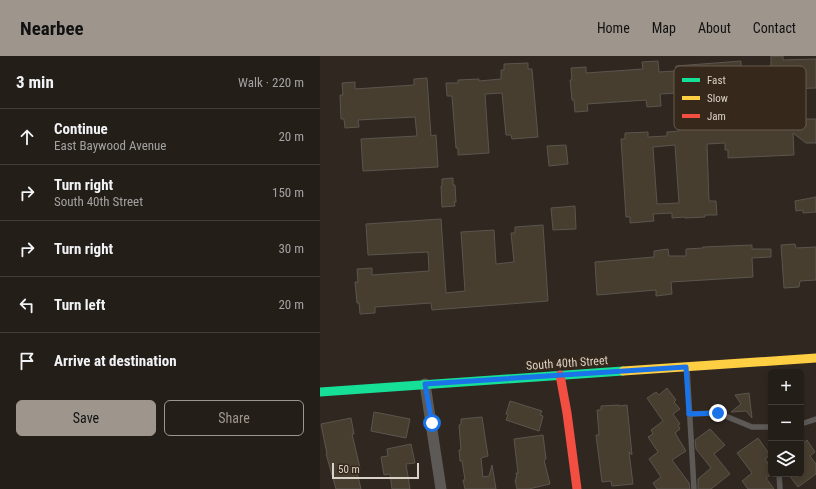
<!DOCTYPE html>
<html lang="en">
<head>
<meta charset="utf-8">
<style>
  body { margin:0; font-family:"Roboto Condensed",sans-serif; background:#2c2721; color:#f1f3f6 }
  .controls { position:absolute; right:12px; bottom:12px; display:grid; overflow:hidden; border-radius:6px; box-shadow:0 2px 6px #0003 }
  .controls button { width:36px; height:36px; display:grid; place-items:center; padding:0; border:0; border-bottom:1px solid #413c37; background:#241e18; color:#f1f3f6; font:20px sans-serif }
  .scale { position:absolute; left:12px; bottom:10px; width:87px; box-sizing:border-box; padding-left:4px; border:2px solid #dad2c8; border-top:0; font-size:11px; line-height:14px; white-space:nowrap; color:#dad2c8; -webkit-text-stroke:3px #36281a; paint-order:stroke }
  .stop { position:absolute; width:12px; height:12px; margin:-9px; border:3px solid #1a73e8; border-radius:50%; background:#fff }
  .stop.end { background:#1a73e8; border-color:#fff; box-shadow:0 1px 4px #0008 }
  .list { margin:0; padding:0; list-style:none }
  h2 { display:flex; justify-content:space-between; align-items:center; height:52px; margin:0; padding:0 16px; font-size:17px }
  h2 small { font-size:13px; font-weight:400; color:#a3a2a2 }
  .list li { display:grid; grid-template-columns:26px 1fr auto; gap:12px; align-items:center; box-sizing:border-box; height:56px; padding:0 16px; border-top:1px solid #413c37 }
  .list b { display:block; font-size:15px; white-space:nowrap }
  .list p { margin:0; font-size:13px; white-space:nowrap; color:#a3a2a2 }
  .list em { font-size:13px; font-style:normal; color:#a3a2a2 }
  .actions { display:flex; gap:8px; padding:12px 16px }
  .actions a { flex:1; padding:9px 0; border:1px solid #9e968d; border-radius:6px; text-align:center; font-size:14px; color:#9e968d }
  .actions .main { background:#9e968d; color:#111 }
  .icon { flex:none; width:22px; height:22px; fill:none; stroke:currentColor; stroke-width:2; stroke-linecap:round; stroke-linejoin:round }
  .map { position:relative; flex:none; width:496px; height:433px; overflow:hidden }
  header { display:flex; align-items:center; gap:24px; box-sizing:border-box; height:56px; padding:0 20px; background:#9e968d; color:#111 }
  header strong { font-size:19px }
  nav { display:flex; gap:22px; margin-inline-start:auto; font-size:14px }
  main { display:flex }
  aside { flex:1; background:#241e18 }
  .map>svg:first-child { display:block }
  .building { fill:#473e30; stroke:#5b554e; fill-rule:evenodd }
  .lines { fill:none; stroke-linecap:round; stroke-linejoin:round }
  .lane { stroke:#5c5956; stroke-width:5.5 }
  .street { stroke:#5c5956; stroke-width:11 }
  .fast { stroke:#16e098; stroke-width:9 }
  .slow { stroke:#ffcf43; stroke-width:9 }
  .jam { stroke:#f24e42; stroke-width:9 }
  .route { stroke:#1a73e8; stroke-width:5 }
  .labels { text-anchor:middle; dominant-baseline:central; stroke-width:3.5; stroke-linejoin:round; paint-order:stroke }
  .street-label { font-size:12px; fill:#dad2c8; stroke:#36281a }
  .key { fill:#36281a; stroke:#675b4e; stroke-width:1 }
  .key-label { font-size:11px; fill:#dad2c8 }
</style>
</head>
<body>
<header>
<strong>Nearbee</strong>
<nav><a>Home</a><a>Map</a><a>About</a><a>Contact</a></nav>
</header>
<main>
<aside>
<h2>3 min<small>Walk · 220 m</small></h2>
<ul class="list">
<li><svg class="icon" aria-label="ahead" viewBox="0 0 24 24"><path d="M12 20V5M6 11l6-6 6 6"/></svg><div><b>Continue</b><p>East Baywood Avenue</p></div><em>20 m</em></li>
<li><svg class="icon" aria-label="right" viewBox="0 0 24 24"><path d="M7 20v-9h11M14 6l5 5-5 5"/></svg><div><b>Turn right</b><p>South 40th Street</p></div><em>150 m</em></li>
<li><svg class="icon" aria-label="right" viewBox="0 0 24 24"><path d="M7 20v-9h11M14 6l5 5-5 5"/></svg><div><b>Turn right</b></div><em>30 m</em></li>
<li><svg class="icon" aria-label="left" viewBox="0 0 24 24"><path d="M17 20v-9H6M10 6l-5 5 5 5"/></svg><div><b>Turn left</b></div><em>20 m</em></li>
<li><svg class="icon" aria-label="arrive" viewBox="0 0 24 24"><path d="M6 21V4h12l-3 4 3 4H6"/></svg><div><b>Arrive at destination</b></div></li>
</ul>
<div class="actions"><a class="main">Save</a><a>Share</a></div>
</aside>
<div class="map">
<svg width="496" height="433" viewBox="0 0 496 433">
  <rect width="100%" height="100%" fill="#302820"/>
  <g class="building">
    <path d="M 451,0 L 463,0 L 463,4 L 496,3 L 496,32 L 465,33 L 465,41 L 453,42 L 453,31 L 449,31 L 448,11 L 451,9 Z"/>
    <path d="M 338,5 L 339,16 L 356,15 L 356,10 L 421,5 L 421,12 L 426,12 L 427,32 L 423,32 L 423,38 L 359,41 L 358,37 L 340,38 L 341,50 L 327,51 L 326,44 L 267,48 L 268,55 L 255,56 L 254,44 L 252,44 L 250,24 L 252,24 L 251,12 L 266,11 L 266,17 L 323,13 L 322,6 Z"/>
    <path d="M 208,7 L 208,13 L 212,13 L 218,81 L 192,83 L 191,79 L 186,79 L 182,37 L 165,38 L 169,97 L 138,99 L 138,92 L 136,92 L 132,40 L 127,40 L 126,27 L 138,27 L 138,24 L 159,23 L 159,25 L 181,23 L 181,14 L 184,14 L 184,8 Z"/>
    <path d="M 107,22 L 111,80 L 116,79 L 118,111 L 43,115 L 41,83 L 97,80 L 95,61 L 38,64 L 39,71 L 25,72 L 24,63 L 21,63 L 20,39 L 23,39 L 22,27 L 35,26 L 35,33 L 94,29 L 94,23 Z"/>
    <path d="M 484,63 L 496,63 L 496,87 L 486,87 L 473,77 L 474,99 L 408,102 L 408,94 L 405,94 L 405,87 L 387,88 L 389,145 L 396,145 L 397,159 L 385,159 L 385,161 L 365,162 L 364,161 L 352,162 L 352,157 L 333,158 L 334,165 L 310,167 L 310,161 L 306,161 L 301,83 L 305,83 L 305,77 L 328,76 L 328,81 L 347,80 L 347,76 L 359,75 L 359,73 L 392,71 L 396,70 L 483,65 ZM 355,89 L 359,147 L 337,148 L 333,91 Z"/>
    <path d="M 246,89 L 248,108 L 229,110 L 227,90 Z"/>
    <path d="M 133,122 L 133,129 L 135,129 L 136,146 L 134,146 L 135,150 L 122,151 L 121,130 L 122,130 L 122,123 Z"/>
    <path d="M 496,141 L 496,156 L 483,157 L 483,154 L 476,155 L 475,145 Z"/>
    <path d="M 255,150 L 256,173 L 233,174 L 231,152 Z"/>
    <path d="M 121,163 L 126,237 L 145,235 L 141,176 L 174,174 L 176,208 L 194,206 L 191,177 L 195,177 L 195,171 L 223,169 L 228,245 L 112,254 L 111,247 L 55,251 L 55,257 L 40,258 L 39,247 L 37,247 L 35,226 L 38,226 L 37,213 L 52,212 L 52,219 L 109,215 L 108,196 L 48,199 L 46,168 Z"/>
    <path d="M 475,188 L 476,192 L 496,191 L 496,224 L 480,225 L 479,231 L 464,232 L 461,189 Z"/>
    <path d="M 432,189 L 432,193 L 451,193 L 451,201 L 432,202 L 433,221 L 351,226 L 352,238 L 336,240 L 336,234 L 277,239 L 275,206 L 334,201 L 334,195 L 348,193 L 349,200 L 366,200 L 366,193 L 383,192 L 383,191 Z"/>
    <path d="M 347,332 L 356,344 L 354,346 L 360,353 L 353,358 L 360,368 L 358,369 L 360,373 L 355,377 L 366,395 L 352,404 L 369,427 L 370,433 L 337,433 L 333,427 L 341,421 L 329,403 L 338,396 L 328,381 L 333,378 L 331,374 L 343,365 L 327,342 L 336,336 L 339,339 Z"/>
    <path d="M 429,337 L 432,362 L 426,355 L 411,356 L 421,348 L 415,339 Z"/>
    <path d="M 190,345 L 222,355 L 220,359 L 223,360 L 219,375 L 186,364 L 188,359 L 186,358 Z"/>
    <path d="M 299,349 L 299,350 L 307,349 L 312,399 L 309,396 L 313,428 L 292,430 L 291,425 L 282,426 L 276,379 L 279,379 L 277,354 L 281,354 L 281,350 Z"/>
    <path d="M 54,356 L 90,363 L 86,382 L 51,375 Z"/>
    <path d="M 162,361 L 168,400 L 161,402 L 163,421 L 169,420 L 172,409 L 176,433 L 145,433 L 143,424 L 145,424 L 142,405 L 140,405 L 139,394 L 141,394 L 139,369 L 141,368 L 141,363 Z"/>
    <path d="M 31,362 L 34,378 L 32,378 L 40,412 L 36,413 L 41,433 L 16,433 L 6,398 L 7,398 L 1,368 Z"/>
    <path d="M 390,373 L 405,389 L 394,398 L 410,418 L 391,433 L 378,433 L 378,423 L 391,412 L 376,393 L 375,384 Z"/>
    <path d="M 223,379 L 226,403 L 224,404 L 230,428 L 209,433 L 197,433 L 195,424 L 196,424 L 196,421 L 197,421 L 196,417 L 198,417 L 194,383 Z"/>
    <path d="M 438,382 L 450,399 L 445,403 L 451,412 L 452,418 L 446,422 L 454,433 L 428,433 L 422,425 L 432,417 L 417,397 Z"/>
    <path d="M 487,384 L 495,396 L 490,400 L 496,408 L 496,418 L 478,431 L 468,418 L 481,418 L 481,387 L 482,388 Z"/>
    <path d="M 91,388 L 95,407 L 86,408 L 90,433 L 72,433 L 70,418 L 64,419 L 61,401 L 68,400 L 67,393 Z"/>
  </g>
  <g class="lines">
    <g class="lane">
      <path d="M 367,312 L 374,433"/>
      <path d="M 369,358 L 398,357 L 432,371 L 451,371"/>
      <path d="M 481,368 L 496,363"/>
      <path d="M 459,418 L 460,433"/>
    </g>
    <path class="street" d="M 105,328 L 121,433"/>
    <path class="fast" d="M 0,336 L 303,315"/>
    <path class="slow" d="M 303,315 L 496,302"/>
    <path class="jam" d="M 240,319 L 247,357 L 257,433"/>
  </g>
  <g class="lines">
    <path class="route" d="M 112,367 L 105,328 L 366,311 L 369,358 L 398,357"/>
  </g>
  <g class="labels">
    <g class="street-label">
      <text transform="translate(247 307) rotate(-4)">South 40th Street</text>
    </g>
  </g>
  <rect x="354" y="10" width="132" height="64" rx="6" class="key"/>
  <rect x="362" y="22" width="18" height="4" fill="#16e098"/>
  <rect x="362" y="40" width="18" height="4" fill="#ffcf43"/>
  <rect x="362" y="58" width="18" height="4" fill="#f24e42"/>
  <g class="key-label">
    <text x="387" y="28">Fast</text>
    <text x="387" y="46">Slow</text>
    <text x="387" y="64">Jam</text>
  </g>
</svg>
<div class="controls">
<button>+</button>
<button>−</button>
<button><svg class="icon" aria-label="layers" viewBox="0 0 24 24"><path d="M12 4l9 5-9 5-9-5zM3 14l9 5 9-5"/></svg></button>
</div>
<div class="scale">50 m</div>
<div class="stop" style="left:112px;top:367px"></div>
<div class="stop end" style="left:398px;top:357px"></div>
</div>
</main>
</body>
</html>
